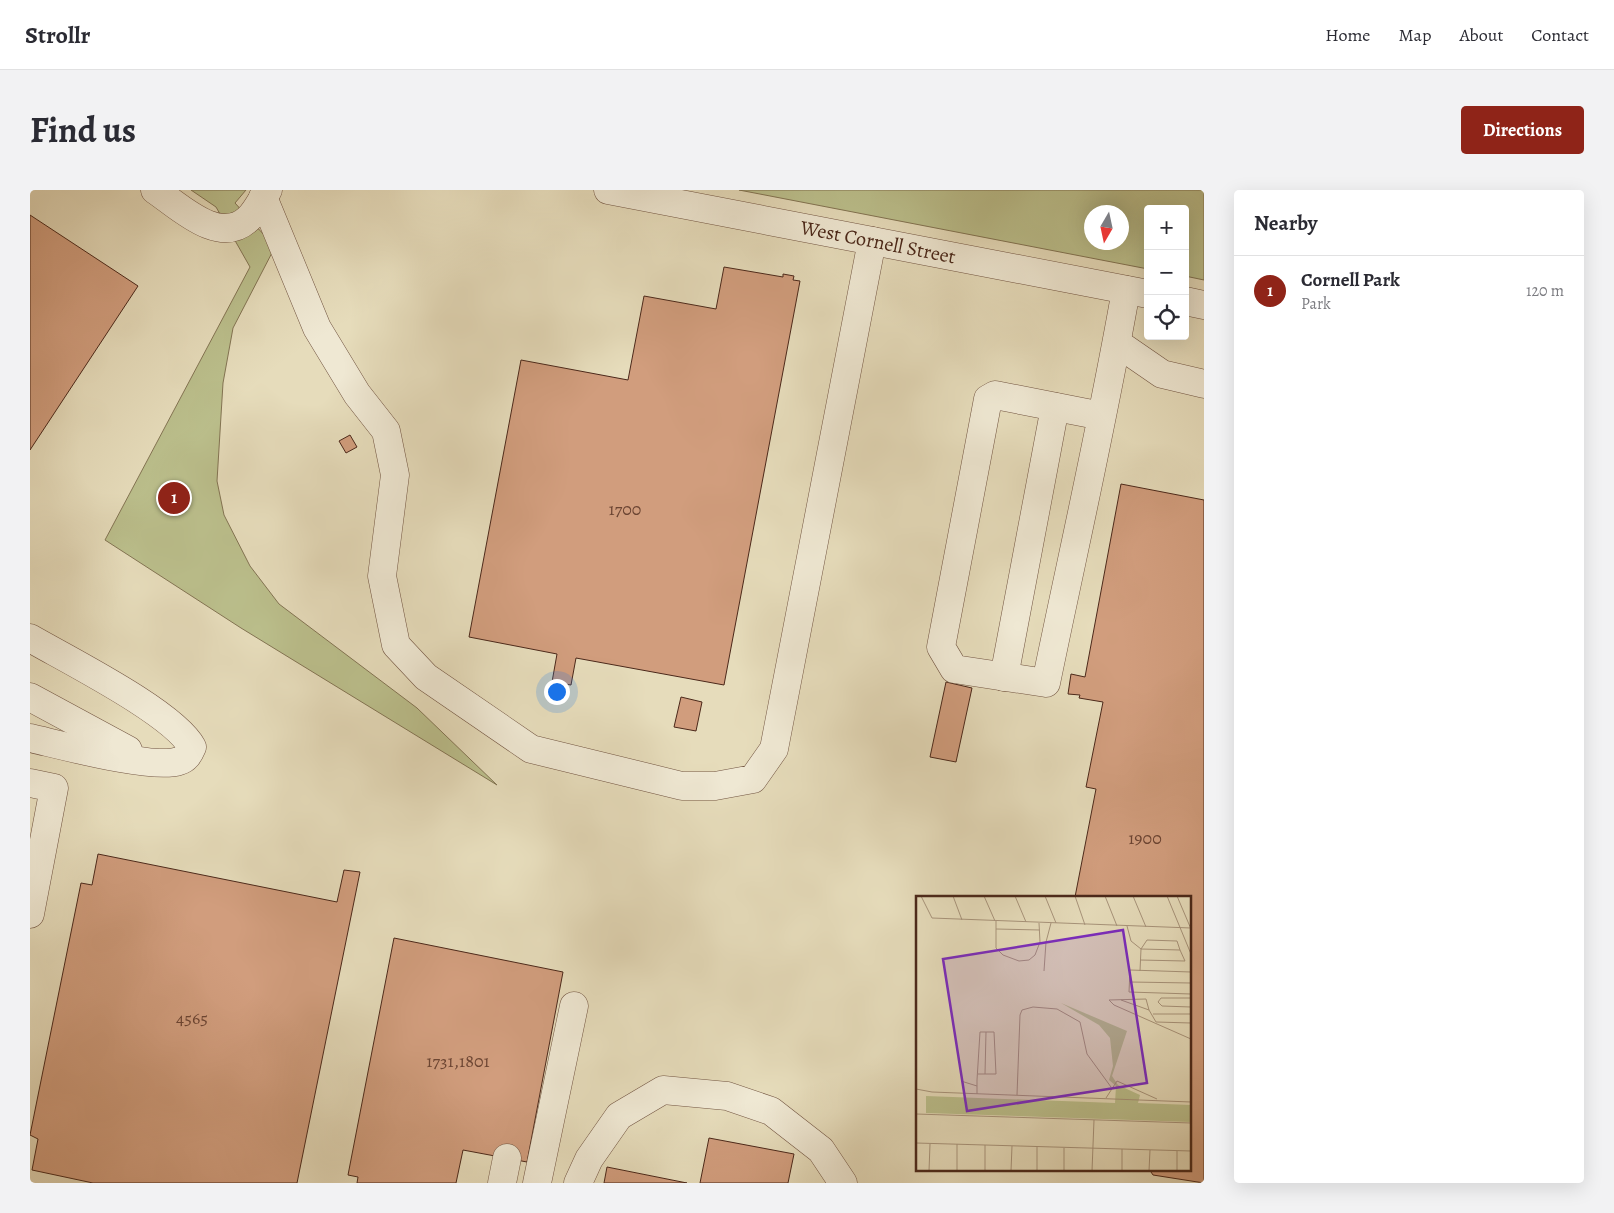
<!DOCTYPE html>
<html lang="en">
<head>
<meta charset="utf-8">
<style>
  body { margin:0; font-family:Alegreya,serif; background:#f2f2f3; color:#2b2b33 }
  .controls { position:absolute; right:15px; top:15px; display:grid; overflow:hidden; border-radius:5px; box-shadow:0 5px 20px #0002 }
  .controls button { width:45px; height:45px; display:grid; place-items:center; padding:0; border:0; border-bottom:1px solid #e1e1e2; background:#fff; color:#2b2b33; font:25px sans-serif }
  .compass { position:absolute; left:1054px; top:15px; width:45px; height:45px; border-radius:50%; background:#fff; box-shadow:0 5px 20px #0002; rotate:189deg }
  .you { position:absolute; left:526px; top:501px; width:18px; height:18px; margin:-12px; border:4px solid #fff; border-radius:50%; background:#1a73e8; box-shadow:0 0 0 8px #1a73e833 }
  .badge { display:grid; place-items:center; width:32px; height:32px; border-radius:50%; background:#8f2418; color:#fff; font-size:16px; font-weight:700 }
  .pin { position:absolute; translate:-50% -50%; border:2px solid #fff; box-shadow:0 1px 5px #0006 }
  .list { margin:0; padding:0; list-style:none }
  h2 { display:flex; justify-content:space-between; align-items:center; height:65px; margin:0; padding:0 20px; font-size:21px }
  h2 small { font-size:16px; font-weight:400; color:#7c7c81 }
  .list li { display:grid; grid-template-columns:32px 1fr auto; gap:15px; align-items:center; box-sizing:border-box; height:70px; padding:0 20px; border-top:1px solid #e1e1e2 }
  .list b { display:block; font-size:19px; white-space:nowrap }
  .list p { margin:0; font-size:16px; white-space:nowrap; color:#7c7c81 }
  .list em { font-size:16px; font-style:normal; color:#7c7c81 }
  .icon { flex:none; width:28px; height:28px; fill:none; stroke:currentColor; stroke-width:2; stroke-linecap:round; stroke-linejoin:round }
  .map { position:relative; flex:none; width:1174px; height:993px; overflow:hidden; border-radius:5px }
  header { display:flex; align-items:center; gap:30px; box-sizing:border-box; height:70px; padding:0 25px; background:#fff; border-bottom:1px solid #e1e1e2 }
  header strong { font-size:24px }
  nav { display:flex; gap:28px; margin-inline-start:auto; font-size:18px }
  .intro { display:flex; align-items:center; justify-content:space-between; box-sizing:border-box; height:120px; padding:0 30px }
  h1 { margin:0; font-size:35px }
  .button { padding:12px 22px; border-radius:5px; background:#8f2418; color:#fff; font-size:18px; font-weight:700 }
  main { display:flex; gap:30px; padding:0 30px }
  aside { flex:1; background:#fff; border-radius:5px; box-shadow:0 5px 20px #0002 }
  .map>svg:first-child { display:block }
  .green { fill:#bbbf8c; stroke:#837453; fill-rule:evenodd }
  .building { fill:#d19d7d; stroke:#4b281a }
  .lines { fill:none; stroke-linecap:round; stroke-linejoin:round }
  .minor-casing { stroke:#725542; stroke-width:29 }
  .minor { stroke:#efe8d3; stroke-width:28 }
  .labels { text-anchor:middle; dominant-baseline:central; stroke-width:4; stroke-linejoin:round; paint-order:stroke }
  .number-label { font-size:18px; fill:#6c4533 }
  .street-label { font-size:20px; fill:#4b281a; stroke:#efe8d3 }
  .inset-road { fill:none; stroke:#a8947b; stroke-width:1 }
  .view { fill:#7b2cbf; fill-opacity:0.15; stroke:#7b2cbf; stroke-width:2.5 }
  .inset-edge { fill:none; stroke:#4b281a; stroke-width:2.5 }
</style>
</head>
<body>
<header>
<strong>Strollr</strong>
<nav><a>Home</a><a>Map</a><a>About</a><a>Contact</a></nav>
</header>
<div class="intro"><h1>Find us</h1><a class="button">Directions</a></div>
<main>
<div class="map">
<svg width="1174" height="993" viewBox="0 0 1174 993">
  <rect width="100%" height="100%" fill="#e6dcbb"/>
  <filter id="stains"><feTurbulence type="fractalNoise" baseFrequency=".004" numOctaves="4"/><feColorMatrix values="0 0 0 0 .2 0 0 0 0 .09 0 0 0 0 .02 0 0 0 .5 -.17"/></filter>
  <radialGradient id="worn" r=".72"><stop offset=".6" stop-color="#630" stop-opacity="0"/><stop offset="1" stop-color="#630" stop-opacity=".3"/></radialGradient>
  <g class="green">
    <path d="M 161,0 L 216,0 L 205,13 L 245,57 L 203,138 L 193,193 L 187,291 L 194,325 L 220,376 L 249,414 L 387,518 L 467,595 L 211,438 L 75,350 L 220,77 L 186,17 Z"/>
    <path d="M 709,0 L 1174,0 L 1174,90 L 1155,86 L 1155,19 L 1118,19 L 1118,79 ZM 1062,22 L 1092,22 L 1092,52 L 1062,52 Z"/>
  </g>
  <g class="building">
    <path d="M 0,25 L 108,96 L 0,260 Z"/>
    <path d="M 694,77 L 753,87 L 753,84 L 764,86 L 763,90 L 770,91 L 694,495 L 546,468 L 541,495 L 522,492 L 527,464 L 439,447 L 491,170 L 598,190 L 614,106 L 686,119 Z"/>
    <path d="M 320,245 L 327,257 L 316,263 L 309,251 Z"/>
    <path d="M 1091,294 L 1174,310 L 1174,993 L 1123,985 L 1119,979 L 1160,979 L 1160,707 L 1045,707 L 1066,599 L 1056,597 L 1073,512 L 1049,508 L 1050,505 L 1038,504 L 1041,484 L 1055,487 Z"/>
    <path d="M 916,492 L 942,498 L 926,572 L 900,567 Z"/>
    <path d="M 651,507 L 672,512 L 666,541 L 644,537 Z"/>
    <path d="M 68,664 L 307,712 L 314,680 L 330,682 L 267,993 L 63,993 L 2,980 L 8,949 L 0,945 L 51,693 L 62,695 Z"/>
    <path d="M 364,748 L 533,782 L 497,972 L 433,960 L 426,993 L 327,993 L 328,987 L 318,985 Z"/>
    <path d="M 679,948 L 764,964 L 758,993 L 670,993 Z"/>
    <path d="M 577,977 L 657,993 L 574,993 Z"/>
  </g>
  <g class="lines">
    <g class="minor-casing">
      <g id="minor">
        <path d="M 125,0 C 149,16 189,56 218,29 C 226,22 232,9 238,0"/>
        <path d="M 578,0 L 1118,104"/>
        <path d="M 233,7 L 287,138 L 327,204 L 356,241 L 365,285 L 352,386 L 366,455 L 396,487 L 501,559 L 652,596 L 685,596 L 723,589 L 744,559 L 842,51"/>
        <path d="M 1155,111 L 1174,115"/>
        <path d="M 1087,153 L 1132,184 L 1174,194"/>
        <path d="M 1072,226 L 965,205 L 958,209 L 911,457 L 924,479 L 1016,493 C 1043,362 1073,232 1096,100"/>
        <path d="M 0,448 C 38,470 144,523 162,557 C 159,564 156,569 149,571 C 123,580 31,555 0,548"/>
        <path d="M 974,487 L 1025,217"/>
        <path d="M 0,507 L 98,560"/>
        <path d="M 0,593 L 24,598 L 0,724"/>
        <path d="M 472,993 L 477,968"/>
        <path d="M 507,993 L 544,816"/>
        <path d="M 548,993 L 559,969 L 589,926 L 633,900 L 697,906 L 741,921 L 791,960 L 813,993"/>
      </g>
    </g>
    <use href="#minor" class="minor"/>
  </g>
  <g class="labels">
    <g class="number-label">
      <text x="595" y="319">1700</text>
      <text x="1115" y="648">1900</text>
      <text x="162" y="828">4565</text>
      <text x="428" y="871">1731,1801</text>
    </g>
    <g class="street-label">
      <text transform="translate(848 52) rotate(11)">West Cornell Street</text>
    </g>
  </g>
  <g transform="translate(886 706)">
    <rect width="275" height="275" fill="#e6dcbb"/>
    <path d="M 145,107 L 211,135 L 196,180 L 202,189 L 224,199 L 222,207 L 275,209 L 275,226 L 10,217 L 10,200 L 199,207 L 200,190 L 193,184 L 197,170 L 194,142 L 183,129 Z" fill="#bbbf8c"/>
    <path class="inset-road" d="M 5,0 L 16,22 L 275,32M 37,0 L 46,24M 68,0 L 79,25M 99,0 L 110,26M 129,0 L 140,27M 159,0 L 169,29M 189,0 L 201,30M 217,0 L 230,31M 251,0 L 275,58M 261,0 L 275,33M 80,25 L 80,52 L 87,59 L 103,65 L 113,64 L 119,59 L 124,46 L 123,27M 211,30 L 215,45 L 225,53 L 224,75M 80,33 L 124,34M 225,53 L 231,44 L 261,45 L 264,54M 224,64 L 269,65 L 264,54 L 225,53M 128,75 L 130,46 L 135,27M 275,76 L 214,74 L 213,96 L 275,98M 214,86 L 275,87M 275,102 L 245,102 L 242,106 L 246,110 L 275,111M 205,104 L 233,114 L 240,126 L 275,127M 233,114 L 230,103 L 193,104 L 198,109 L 275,143M 237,118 L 275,118M 69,178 L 70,136M 45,185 L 61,190M 0,193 L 16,196 L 275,206M 61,198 L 61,184 L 64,136 L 78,136 L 80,178 L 62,178M 101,199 L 104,119 L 106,114 L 117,111 L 141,113 L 164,126 L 171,158 L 195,191M 190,202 L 201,185 L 241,203M 0,218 L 275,227M 0,247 L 275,255M 13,275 L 14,248M 41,275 L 41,248M 69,275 L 69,249M 95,275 L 96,250M 121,275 L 121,251M 148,275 L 148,252M 176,275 L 178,224M 206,275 L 206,253M 233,275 L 234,254M 261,275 L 261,255"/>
    <path class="view" d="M 207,34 L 231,187 L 51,215 L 27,63 Z"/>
    <rect width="275" height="275" class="inset-edge"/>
  </g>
  <rect width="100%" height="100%" filter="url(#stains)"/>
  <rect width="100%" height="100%" fill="url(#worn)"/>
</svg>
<div class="controls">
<button>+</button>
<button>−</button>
<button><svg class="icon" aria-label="locate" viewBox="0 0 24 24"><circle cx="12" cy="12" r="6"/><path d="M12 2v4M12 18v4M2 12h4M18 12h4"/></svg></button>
</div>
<svg class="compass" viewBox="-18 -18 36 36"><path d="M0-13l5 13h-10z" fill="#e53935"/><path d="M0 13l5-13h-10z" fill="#7c7c81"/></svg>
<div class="you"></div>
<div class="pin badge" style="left:144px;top:308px">1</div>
</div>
<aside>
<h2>Nearby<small></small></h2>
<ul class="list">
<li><span class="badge">1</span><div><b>Cornell Park</b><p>Park</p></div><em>120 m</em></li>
</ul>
</aside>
</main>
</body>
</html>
